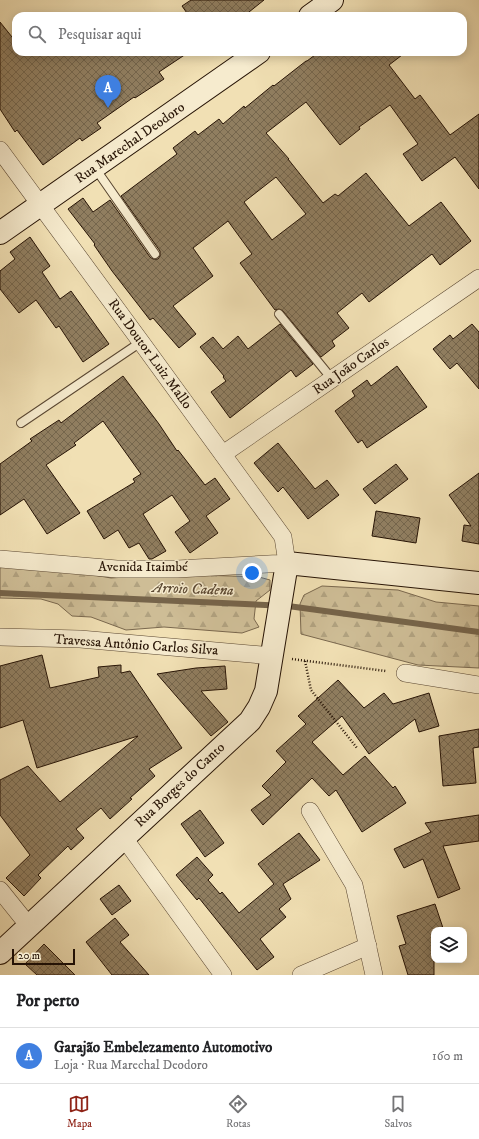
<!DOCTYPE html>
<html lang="pt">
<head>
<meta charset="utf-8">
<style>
  body { margin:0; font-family:"IM FELL DW Pica",serif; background:#f6f6f6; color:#202124 }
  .controls { position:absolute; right:12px; bottom:12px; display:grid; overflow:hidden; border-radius:8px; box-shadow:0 2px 10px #0003 }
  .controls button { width:36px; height:36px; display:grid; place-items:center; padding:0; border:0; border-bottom:1px solid #e0e0e0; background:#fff; color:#202124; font:20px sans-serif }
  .scale { position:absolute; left:12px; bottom:10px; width:63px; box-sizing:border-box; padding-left:4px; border:2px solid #261305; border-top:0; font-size:11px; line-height:14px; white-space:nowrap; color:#261305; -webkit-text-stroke:3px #f6ebce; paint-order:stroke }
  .you { position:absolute; left:252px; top:573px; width:14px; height:14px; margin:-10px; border:3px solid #fff; border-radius:50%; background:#1a73e8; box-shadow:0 0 0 6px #1a73e833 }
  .badge { display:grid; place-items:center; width:26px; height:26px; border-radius:50%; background:#8f2418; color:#fff; font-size:13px; font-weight:700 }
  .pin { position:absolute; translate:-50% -33px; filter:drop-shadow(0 1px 2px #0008) }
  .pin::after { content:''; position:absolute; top:21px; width:14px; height:12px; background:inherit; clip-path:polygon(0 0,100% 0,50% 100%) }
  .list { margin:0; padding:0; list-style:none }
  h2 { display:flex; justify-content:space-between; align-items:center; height:52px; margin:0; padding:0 16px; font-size:17px }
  h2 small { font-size:13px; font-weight:400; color:#757577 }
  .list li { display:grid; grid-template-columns:26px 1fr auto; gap:12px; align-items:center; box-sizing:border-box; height:56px; padding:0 16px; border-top:1px solid #e0e0e0 }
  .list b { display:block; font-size:15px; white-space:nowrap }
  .list p { margin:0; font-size:13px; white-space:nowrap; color:#757577 }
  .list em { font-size:13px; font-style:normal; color:#757577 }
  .icon { flex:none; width:22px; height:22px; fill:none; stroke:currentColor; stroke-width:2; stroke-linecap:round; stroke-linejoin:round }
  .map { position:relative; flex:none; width:479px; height:975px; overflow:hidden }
  .search { position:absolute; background:#fff; box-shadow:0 2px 10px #0003; left:12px; right:12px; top:12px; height:44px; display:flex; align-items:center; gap:10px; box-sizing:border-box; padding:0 14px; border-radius:12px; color:#757577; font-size:15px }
  .sheet { height:108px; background:#fff }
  nav { display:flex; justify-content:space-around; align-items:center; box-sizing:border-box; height:56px; border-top:1px solid #e0e0e0; background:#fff; font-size:11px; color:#757577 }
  nav a { display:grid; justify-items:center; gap:2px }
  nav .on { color:#8f2418 }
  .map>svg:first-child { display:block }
  .forest { fill:url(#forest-firs); stroke:#7a684e }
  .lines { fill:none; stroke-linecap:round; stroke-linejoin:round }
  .stream { stroke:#76644a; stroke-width:6 }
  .building { fill:url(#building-cross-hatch); stroke:#261305; fill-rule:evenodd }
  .lane-casing { stroke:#594631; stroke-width:10 }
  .street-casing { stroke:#594631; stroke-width:18 }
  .secondary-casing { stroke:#261305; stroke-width:24 }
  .path { stroke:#261305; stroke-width:2.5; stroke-dasharray:1 2; stroke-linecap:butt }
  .lane { stroke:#f6ebce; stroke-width:8 }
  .street { stroke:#f6ebce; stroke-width:17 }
  .secondary { stroke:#f6ebce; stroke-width:22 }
  .labels { text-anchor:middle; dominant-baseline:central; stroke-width:3; stroke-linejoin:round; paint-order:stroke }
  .street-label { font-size:14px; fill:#261305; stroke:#f6ebce }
  .water-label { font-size:15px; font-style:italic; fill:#5c4933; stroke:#f6ebce }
</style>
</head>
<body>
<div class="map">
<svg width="479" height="975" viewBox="0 0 479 975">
  <defs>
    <pattern id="forest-firs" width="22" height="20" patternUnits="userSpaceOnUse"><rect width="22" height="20" fill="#cebd96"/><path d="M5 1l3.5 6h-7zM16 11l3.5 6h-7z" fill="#b1a280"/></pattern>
    <pattern id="building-cross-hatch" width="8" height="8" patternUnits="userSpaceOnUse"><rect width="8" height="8" fill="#907e60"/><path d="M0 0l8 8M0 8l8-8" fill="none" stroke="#75664d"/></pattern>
  </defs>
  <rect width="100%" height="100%" fill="#f1e0b4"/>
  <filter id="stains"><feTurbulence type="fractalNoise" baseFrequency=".005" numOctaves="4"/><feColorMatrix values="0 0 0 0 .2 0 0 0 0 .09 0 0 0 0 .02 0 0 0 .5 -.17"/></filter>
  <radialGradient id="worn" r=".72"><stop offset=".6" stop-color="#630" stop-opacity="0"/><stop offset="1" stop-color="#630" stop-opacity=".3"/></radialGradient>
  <g class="forest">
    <path d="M 4,567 L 53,568 L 111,578 L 170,574 L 259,577 L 270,580 L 270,590 L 256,601 L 254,619 L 259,627 L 242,633 L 164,627 L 126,630 L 91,617 L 72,616 L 58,604 L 41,599 L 0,598 L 0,568 Z"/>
    <path d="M 322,586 L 398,590 L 436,602 L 479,606 L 479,668 L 418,665 L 301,634 L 300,604 L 304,595 Z"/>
  </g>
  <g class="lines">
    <path class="stream" d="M 0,593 L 288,606 L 479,632"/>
  </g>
  <g class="building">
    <path d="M 191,0 L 264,0 L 244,16 L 189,16 L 182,6 Z"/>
    <path d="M 0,22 L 16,42 L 16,52 L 189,52 L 159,72 L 164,79 L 135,98 L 134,97 L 97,123 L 101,128 L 82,141 L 80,138 L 43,165 L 17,130 L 15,132 L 0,109 Z"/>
    <path d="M 319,52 L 406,52 L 389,65 L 415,99 L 420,95 L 450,135 L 479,114 L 479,189 L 455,157 L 422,181 L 403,154 L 418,144 L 390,105 L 359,127 L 360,129 L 340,145 L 306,102 L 266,133 L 289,159 L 288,159 L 323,203 L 335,194 L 338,196 L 366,173 L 409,226 L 441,202 L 471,241 L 440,265 L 432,254 L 369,302 L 362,293 L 337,313 L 349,328 L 332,341 L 335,346 L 321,357 L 283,311 L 279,309 L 275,310 L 240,263 L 252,254 L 228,221 L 193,248 L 213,276 L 173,306 L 196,334 L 179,348 L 153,318 L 150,320 L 112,271 L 94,245 L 95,244 L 68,209 L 83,198 L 93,212 L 110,200 L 150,257 L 153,259 L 158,259 L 160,256 L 160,251 L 121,196 L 177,154 L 173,148 L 195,131 L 198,135 L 219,119 L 223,124 L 244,106 L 245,108 L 273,85 L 274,86 L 306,61 L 307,61 ZM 276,177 L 306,214 L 272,240 L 244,202 Z"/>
    <path d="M 30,237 L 50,266 L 42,272 L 60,299 L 71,291 L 109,344 L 83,362 L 59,326 L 56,328 L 36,300 L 19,313 L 0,289 L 0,271 L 15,259 L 10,252 Z"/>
    <path d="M 280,324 L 313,364 L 296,377 L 291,370 L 230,418 L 211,392 L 226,381 L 223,377 L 224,376 L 200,347 L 213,337 L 223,349 L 238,336 L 248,349 Z"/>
    <path d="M 472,324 L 479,332 L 479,389 L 457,363 L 450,369 L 433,349 L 450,335 L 453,339 Z"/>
    <path d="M 397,366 L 427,407 L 367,448 L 362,440 L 358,443 L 335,411 L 355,396 L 352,391 L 367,380 L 371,386 Z"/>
    <path d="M 123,376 L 159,424 L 177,451 L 178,450 L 205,485 L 215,478 L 230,499 L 206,516 L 218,533 L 190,553 L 175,532 L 190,521 L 172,495 L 143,514 L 166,551 L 152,559 L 149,559 L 139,543 L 129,548 L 118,530 L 104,539 L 87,511 L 135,482 L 133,479 L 141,474 L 103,421 L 74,443 L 76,445 L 46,465 L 80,513 L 47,534 L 24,499 L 0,515 L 0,464 L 32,441 L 30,439 L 59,420 L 61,423 Z"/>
    <path d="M 278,443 L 315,489 L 327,480 L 339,495 L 308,519 L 283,487 L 278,492 L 254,463 Z"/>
    <path d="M 396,464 L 408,479 L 375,504 L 363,489 Z"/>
    <path d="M 479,473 L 479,544 L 462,541 L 464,525 L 471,526 L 449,495 Z"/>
    <path d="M 376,511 L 420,518 L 416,543 L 372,536 Z"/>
    <path d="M 42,655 L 50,688 L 99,677 L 98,667 L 121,665 L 121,673 L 130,671 L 182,748 L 149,769 L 155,776 L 130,798 L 132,799 L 110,819 L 101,808 L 76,829 L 84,838 L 71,850 L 68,846 L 38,875 L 41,878 L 24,896 L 6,878 L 30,855 L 0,815 L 0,780 L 28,766 L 60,802 L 138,736 L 37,768 L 23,720 L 0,728 L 0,666 Z"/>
    <path d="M 225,666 L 227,689 L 201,691 L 228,722 L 211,736 L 157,674 L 196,668 Z"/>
    <path d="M 338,680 L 364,708 L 384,693 L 393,704 L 429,693 L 439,726 L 419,732 L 415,719 L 369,754 L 342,716 L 312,742 L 343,775 L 365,756 L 393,788 L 395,786 L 406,803 L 362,832 L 336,790 L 329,796 L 312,778 L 263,825 L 251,810 L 271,795 L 262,786 L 286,762 L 276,751 L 306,724 L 298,716 Z"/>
    <path d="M 479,729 L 479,747 L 473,748 L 476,783 L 443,786 L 439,736 Z"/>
    <path d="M 200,810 L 224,843 L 205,857 L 181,824 Z"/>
    <path d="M 479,815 L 479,841 L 443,846 L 460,889 L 438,898 L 423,859 L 404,868 L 394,849 L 431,832 L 425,823 Z"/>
    <path d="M 299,833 L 320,860 L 283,884 L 291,899 L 279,909 L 286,917 L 260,939 L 274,957 L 257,970 L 199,898 L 197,900 L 176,875 L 197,857 L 213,875 L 208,880 L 220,894 L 222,892 L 239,913 L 274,884 L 258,864 Z"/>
    <path d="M 119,885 L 131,901 L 112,915 L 100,899 Z"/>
    <path d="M 435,904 L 443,928 L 434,930 L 434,975 L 408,975 L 399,946 L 406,944 L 397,916 Z"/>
    <path d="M 115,918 L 129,935 L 120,942 L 149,975 L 112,975 L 86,942 Z"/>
    <path d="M 44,944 L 75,975 L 37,975 L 25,964 Z"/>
  </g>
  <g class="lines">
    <g class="lane-casing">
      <g id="lane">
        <path d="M 95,168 L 155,254"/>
        <path d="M 279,314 L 332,379"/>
        <path d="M 21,423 L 141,342"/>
      </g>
    </g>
    <g class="street-casing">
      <g id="street">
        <path d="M 0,150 L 141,342 L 283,537 L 287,563 L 177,569 L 117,569 L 0,559"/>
        <path d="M 223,454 L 479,278"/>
        <path d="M 0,637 L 80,639 L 272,656"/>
        <path d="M 405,673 L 479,685"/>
        <path d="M 310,811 L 354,885 L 374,975"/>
        <path d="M 124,838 L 223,975"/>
        <path d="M 0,890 L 29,926"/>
        <path d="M 301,975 L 368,946"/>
      </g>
    </g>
    <g class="secondary-casing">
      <g id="secondary">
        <path d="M 310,16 L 332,0"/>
        <path d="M 0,233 L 259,52"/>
        <path d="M 0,953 L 250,721 L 259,707 L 266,691 L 287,563 L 479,583"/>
      </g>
    </g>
    <g class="path">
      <path d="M 292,659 L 386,671"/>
      <path d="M 305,661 L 311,690 L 357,748"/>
    </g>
    <use href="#lane" class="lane"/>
    <use href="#street" class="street"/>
    <use href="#secondary" class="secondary"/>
  </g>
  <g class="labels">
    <g class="street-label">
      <text transform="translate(130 143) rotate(-35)">Rua Marechal Deodoro</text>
      <text transform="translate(150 354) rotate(54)">Rua Doutor Luiz Mallo</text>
      <text transform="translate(351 366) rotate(-35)">Rua João Carlos</text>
      <text x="143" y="567">Avenida Itaimbé</text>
      <text transform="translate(136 645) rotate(4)">Travessa Antônio Carlos Silva</text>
      <text transform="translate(180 785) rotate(-43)">Rua Borges do Canto</text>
    </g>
    <g class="water-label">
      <text transform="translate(193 589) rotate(2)">Arroio Cadena</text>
    </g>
  </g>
  <rect width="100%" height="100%" filter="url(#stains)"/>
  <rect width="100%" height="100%" fill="url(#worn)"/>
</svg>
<div class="controls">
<button><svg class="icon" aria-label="layers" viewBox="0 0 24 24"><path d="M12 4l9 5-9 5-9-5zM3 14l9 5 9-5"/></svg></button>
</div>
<div class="scale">20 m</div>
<div class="you"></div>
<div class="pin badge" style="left:108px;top:108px;background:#3f7fe0">A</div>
<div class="search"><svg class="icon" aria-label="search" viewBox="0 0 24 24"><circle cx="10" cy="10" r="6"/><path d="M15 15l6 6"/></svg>Pesquisar aqui</div>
</div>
<section class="sheet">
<h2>Por perto<small></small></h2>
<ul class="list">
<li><span class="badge" style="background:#3f7fe0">A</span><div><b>Garajão Embelezamento Automotivo</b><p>Loja · Rua Marechal Deodoro</p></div><em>160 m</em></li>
</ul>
</section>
<nav>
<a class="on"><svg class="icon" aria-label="map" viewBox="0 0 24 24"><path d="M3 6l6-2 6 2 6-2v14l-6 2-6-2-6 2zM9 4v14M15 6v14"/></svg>Mapa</a>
<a><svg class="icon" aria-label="directions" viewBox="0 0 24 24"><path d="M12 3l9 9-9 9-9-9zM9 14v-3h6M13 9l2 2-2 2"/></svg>Rotas</a>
<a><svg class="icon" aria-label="saved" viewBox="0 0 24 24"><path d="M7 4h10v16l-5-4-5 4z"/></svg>Salvos</a>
</nav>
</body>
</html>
